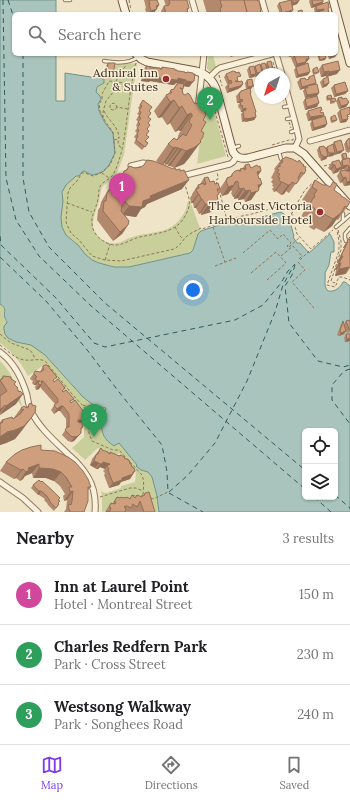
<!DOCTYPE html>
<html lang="en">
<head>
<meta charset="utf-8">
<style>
  body { margin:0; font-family:Lora,serif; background:#f2f2f2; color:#202124 }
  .controls { position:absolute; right:12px; bottom:12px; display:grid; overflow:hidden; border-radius:6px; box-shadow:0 1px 3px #0004 }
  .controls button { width:36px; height:36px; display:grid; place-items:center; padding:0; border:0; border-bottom:1px solid #e0e0e0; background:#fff; color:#202124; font:20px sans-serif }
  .compass { position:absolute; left:254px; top:68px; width:36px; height:36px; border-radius:50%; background:#fff; box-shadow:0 1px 3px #0004; rotate:219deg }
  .you { position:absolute; left:193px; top:290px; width:14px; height:14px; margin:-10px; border:3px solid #fff; border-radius:50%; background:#1a73e8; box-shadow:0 0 0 6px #1a73e833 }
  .badge { display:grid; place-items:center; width:26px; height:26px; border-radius:50%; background:#7c3aed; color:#fff; font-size:13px; font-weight:700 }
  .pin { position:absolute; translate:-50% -33px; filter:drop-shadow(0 1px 2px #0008) }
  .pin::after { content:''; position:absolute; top:21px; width:14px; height:12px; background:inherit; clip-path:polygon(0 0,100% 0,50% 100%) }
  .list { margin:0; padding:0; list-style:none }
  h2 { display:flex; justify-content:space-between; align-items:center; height:52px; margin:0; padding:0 16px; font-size:17px }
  h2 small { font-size:13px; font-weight:400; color:#757577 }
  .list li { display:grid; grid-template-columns:26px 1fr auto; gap:12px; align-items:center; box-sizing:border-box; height:60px; padding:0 16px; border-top:1px solid #e0e0e0 }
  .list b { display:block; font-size:15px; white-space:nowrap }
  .list p { margin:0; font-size:13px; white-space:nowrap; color:#757577 }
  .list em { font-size:13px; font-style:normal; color:#757577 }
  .icon { flex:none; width:22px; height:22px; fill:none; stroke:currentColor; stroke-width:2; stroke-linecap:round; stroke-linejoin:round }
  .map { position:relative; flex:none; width:350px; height:512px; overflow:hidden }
  .search { position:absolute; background:#fff; box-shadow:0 1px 3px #0004; left:12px; right:12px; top:12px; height:44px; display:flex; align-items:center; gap:10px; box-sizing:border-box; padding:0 14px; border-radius:6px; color:#757577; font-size:15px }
  .sheet { height:232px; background:#fff }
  nav { display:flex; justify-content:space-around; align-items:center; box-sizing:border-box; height:56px; border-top:1px solid #e0e0e0; background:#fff; font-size:11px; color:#757577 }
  nav a { display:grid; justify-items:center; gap:2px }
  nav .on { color:#7c3aed }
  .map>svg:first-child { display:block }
  .green { fill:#c9cf9b }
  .water { fill:#a9c4bc; stroke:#6f938a; fill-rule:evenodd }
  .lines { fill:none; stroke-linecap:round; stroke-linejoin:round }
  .ferry { stroke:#2f5d5a; stroke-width:1; stroke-dasharray:5 4; stroke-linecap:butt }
  .lane-casing { stroke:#8d765c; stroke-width:4.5 }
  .street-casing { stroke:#8d765c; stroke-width:7 }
  .secondary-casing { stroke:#6f573f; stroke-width:9 }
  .path { stroke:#8d765c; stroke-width:1; stroke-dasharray:3 2; stroke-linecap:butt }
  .lane { stroke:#faf1dc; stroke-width:2.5 }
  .street { stroke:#faf1dc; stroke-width:5 }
  .secondary { stroke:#faf1dc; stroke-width:7 }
  .wall { fill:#b2896c }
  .shaded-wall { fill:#916f58 }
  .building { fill:#cf9f7d; stroke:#916f58 }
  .poi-dot { fill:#9e2a2b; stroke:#f7eed8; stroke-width:1.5 }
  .labels { text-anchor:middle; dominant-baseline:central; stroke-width:3; stroke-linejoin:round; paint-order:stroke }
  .poi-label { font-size:12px; fill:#3d2e20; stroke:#f7eed8; text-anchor:end }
</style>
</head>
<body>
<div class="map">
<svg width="350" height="512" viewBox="0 0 350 512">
  <rect width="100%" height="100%" fill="#f0e4c8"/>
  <g class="green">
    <path d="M 211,54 L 213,54 L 216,67 L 211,72 L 207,69 L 207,67 L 208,57 Z"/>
    <path d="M 137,63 L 124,155 L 117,173 L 112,180 L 104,185 L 102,187 C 100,193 100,199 98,205 C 93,218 88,231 103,240 C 107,243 113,244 118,243 C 123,242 127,238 132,237 C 149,231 168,235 180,219 C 184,214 187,209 187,203 L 190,201 L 201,231 C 195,237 197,247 190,253 L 129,267 L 114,267 L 103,265 L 92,260 L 85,254 L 74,241 L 66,235 L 62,227 L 61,217 L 63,201 L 62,192 L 66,185 L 76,176 L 79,176 L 82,172 L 84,171 L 92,175 L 97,174 L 104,171 L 109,165 L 115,153 L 113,133 L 105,123 L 99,111 L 98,104 L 100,96 L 96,92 C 96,87 100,86 104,83 L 104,79 L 112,79 L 115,65 Z"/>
    <path d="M 207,84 L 226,156 L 197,164 Z"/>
    <path d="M 0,304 C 8,309 3,311 5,318 C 6,320 7,321 7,324 L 4,326 L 25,343 L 31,345 L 45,355 L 83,397 L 99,407 L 106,408 C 102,426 97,434 114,446 L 119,442 L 141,470 L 148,472 L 152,477 L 157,496 L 159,512 L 144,512 L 126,506 L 102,512 L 102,500 L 101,489 L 102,492 L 106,493 L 121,488 L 121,486 L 135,482 L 136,473 L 119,453 L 114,456 L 98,448 L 85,460 L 72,448 L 84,437 L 84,415 L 44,365 L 28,376 C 21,362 12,352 0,343 Z"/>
    <path d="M 0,361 C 15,376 17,389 23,408 L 13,395 L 0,383 Z"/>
  </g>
  <path class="water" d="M 0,0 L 56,0 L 56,14 L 14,14 L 14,54 L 56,54 L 56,101 L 65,101 L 65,73 L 104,79 L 104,83 L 97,87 L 96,92 L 100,96 L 101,99 L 98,104 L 99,111 L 105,123 L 113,133 L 115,153 L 109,165 L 104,171 L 97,174 L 92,175 L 84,171 L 82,172 L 79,176 L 76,176 L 66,185 L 62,192 L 63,201 L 61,217 L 62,227 L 66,235 L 78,245 L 85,254 L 92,260 L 99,263 L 114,267 L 129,267 L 190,253 L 193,250 L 198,234 L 201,231 L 243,217 L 248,218 L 248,220 C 259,219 270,214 281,212 C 290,217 291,226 294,236 L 293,237 L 297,243 L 300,243 L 309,253 L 330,234 L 334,242 L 334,252 L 331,252 L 329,265 L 325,273 C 326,279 323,286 328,291 C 335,292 340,288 343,282 L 345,282 L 350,286 L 350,512 L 159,512 L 157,496 L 152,477 L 148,472 L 141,470 L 136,466 L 137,465 L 119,443 L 114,446 C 104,439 102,435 101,422 L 104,417 L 106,408 L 99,407 L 92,404 L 83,397 L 45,355 L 31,345 L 16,342 L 8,338 L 5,334 L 4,329 L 4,326 L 7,323 C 7,321 6,320 5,318 C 3,311 8,309 0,304 ZM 305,431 L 335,431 L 335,497 L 305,497 Z"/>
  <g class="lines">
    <g class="ferry">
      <path d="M 3,0 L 6,178 L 16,220 L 39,256 L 90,305 L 305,489"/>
      <path d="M 8,0 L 14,18"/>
      <path d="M 23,54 L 23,178 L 29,212 L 49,247 L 105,303 L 305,470"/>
      <path d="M 0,236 L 1,245 L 56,298 L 94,343 L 105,347 L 235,320 L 263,305 L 281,283 L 288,271 L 295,264"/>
      <path d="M 0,257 L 46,301 L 88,351 L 119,392 L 162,445 L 167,472 L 168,492"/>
      <path d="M 295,265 L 292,275 L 285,286 L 289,323 L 318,361 L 343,367 L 350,365"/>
      <path d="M 350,369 L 344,371 L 332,385 L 332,400 L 350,424"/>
      <path d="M 169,492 L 188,475 L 215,443 L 247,381 L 275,312 L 283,285 L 293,267"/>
      <path d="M 169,493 L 203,512"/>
      <path d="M 335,495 L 350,508"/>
      <path d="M 314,497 L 331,512"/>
    </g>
    <g class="lane-casing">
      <g id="lane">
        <path d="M 65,0 L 70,0"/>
        <path d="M 104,61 C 115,63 129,64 138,57"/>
        <path d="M 284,107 L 290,106"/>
        <path d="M 287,119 L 294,118"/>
        <path d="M 291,132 L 297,130"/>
        <path d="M 232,148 L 239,146"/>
        <path d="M 279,152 L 281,159"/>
        <path d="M 342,212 L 343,214 L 343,221"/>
        <path d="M 336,227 L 350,215"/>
        <path d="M 346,241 L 345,238 L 345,234 L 350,228"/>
      </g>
    </g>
    <g class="street-casing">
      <g id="street">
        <path d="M 192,0 L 196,14"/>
        <path d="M 262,0 L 266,14"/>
        <path d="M 276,54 L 282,74"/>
        <path d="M 209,78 L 217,70 L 220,68 L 272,54"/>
        <path d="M 284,81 L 297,130 L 299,139 L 295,148"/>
        <path d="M 198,109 L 204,54"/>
        <path d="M 310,141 L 350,130"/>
        <path d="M 131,166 L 143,163 L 151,164"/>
        <path d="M 181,175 L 186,175 L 230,164 L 233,162 L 237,156"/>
        <path d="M 0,352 C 15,363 22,378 27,395 C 28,401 29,408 32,413 C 41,430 57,443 70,456 C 77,462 83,469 88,477 C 94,487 96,500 95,512"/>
        <path d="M 0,482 L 23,498 L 38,512"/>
      </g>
    </g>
    <g class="secondary-casing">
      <g id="secondary">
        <path d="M 122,0 L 126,14"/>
        <path d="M 333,0 L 350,63"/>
        <path d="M 136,54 L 141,59 L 147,62 L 196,71 C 207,74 214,81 217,92 L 233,152 C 237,158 241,159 248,158 L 286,148 L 295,148 L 304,154 L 350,206"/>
      </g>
    </g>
    <g class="path">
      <path d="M 129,0 L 131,10"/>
      <path d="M 55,14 L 55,13 L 59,13"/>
      <path d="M 273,62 L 276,74"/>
      <path d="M 136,63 C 134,69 133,77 132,83 C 126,113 127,145 114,173 C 111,179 105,180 101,185 C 98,189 99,194 98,199 C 96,211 89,216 93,229 C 96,237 105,244 114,245 C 122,246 131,239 140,237 C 157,233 178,233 186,214 C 189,209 190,204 189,199 C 188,194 186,189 185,184"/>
      <path d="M 219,75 L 222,86"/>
      <path d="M 132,84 L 109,81 L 102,94 L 102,100 L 99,104 L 100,111 L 105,121 L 113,132 L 115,153 L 110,165 L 101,173 L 93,176 L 85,173 L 82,173 L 77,181 L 70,188 L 68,193 L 66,222 L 67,225 L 71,233 L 79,240 L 92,256 L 105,260 L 121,261 L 174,249 C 180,246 182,241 186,237 C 190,233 196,231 201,228 L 202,229 L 245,215 L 248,215 L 281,206 C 285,206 288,207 291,211 L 297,234 L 311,249 L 333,230"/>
      <path d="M 208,87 L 228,157 L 229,158"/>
      <path d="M 282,98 L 284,103"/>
      <path d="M 117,107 L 115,110 L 113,110 L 110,109 L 110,106 L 111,104 L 114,103 L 116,105 L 117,107 L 128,109"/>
      <path d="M 104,111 C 108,120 118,126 119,137"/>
      <path d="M 103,118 L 103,112 L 106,101 L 114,91 L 116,81 L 126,65"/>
      <path d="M 289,122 L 291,128"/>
      <path d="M 114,140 L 118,139 L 119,137 L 118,143 L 120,147 L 123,148"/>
      <path d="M 272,145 L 289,140 L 293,140 L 293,137"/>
      <path d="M 324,166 L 332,164"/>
      <path d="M 102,173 L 109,178"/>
      <path d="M 217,185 L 216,180 L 218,179 L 218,177 L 217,172"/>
      <path d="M 219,190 L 227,220"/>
      <path d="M 67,203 L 92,212"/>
      <path d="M 291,214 L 296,209 L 295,207 L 305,190 L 318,178"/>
      <path d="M 175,227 L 180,236 L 183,239"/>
      <path d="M 213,227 L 225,262"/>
      <path d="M 338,230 L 341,241 L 341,250 L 331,281 L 334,283 L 337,281 L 339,277 L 342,277 L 345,278 L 350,280"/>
      <path d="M 289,247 L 300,237"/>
      <path d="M 243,253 L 270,230 L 278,239 L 283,234 L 291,243 L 287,246 L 290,249"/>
      <path d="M 281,256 L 293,246 L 302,256 L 299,259 L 300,260"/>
      <path d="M 105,260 L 110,244"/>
      <path d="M 300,260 L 310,250"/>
      <path d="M 298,262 L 305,270 L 292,282 L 314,308"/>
      <path d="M 215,266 L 236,258"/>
      <path d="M 251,273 L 276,252 L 286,263 L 267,280"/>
      <path d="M 337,283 L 335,287 L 327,285 L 339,251 L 339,242 L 337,230"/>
      <path d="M 0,334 L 7,340 L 11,343 L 30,350 L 33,354 L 35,359"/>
      <path d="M 0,345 C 8,351 15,359 25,360 C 32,361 39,358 45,361 L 72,394 L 84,407 L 86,412 L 89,433 L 92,441 L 113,450 L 119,450 L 142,475 C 145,483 143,489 143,496"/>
      <path d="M 83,405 L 93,409 L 95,413 L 94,418 L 89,426"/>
      <path d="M 132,495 L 136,496"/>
      <path d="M 100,497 L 130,488 L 136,488 L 143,491"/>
      <path d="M 151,498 L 153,499 L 168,492"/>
    </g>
    <use href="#lane" class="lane"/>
    <use href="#street" class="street"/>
    <use href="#secondary" class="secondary"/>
  </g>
  <g class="wall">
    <path d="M 144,0 L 157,0 L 159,5 L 154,13 L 147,14 L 145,9 L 146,8 Z"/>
    <path d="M 164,0 L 187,0 L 189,8 L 187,11 L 188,14 L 162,14 L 161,11 L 164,6 L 166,6 Z"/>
    <path d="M 203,0 L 257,0 L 261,10 L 260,14 L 207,14 Z"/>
    <path d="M 291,0 L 299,0 L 299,1 L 297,4 L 292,6 L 293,10 L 291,13 L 279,14 L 279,11 L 277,6 L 279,3 Z"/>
    <path d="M 310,0 L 323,0 L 323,3 L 328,10 L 329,14 L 318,14 L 319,13 L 315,14 L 314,9 L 315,7 L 311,8 L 309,1 Z"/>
    <path d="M 288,54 L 313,54 L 313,55 L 309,56 L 307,62 L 306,62 L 305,64 L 308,75 L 296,78 L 294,70 L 296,67 L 295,67 L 291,58 L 293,56 L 289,57 Z"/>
    <path d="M 317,54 L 337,54 L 335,57 L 329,59 L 327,54 L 325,55 L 325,60 L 319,61 Z"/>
    <path d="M 267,62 L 271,72 L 267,73 L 266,72 L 265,74 L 260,74 L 259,75 L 255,77 L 254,76 L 254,77 L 249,78 L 247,70 L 249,67 L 254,67 L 255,66 L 260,66 L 261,64 L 266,64 Z"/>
    <path d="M 108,63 L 111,79 L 104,78 L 106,66 Z"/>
    <path d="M 322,65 L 337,74 L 326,77 L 326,76 L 321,77 L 319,69 Z"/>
    <path d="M 146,66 L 150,68 L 161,69 L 162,67 L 175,70 L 177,71 L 186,73 L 187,72 L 191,85 L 189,87 L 183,86 L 182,90 L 183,94 L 194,103 L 203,120 L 201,131 L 203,135 L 200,141 L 189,158 L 184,164 L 174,168 L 170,166 L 168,166 L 167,164 L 165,165 L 165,163 L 163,164 L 182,189 L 147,204 L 145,207 L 141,209 L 136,217 L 124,215 L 128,225 L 122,234 L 113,241 L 97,220 L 98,210 L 100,207 L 101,202 L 108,190 L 115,181 L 119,178 L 129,166 L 135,168 L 159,163 L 156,161 L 168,144 L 178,140 L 177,139 L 178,137 L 178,136 L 180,132 L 181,131 L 179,131 L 179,130 L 175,132 L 170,123 L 167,125 L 162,117 L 158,118 L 154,111 L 166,95 L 168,94 L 172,89 L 173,90 L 177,83 L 176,83 L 174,85 L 173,85 L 156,82 L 150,81 L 149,82 L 141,81 L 142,75 L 143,74 L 143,71 Z"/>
    <path d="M 313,69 L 319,72 L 317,74 L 313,75 L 312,70 Z"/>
    <path d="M 226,74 L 238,79 L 237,80 L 237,82 L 243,84 L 241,87 L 238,89 L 227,93 L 225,87 L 228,84 L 229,84 L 229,83 L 227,84 L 224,77 Z"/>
    <path d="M 309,77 L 315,84 L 317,96 L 317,107 L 305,110 L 303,102 L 305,99 L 316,96 L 305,98 L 303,91 L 305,88 L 300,90 L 297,82 L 300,79 L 307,80 Z"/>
    <path d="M 323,79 L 327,86 L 322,88 L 320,82 Z"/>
    <path d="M 247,80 L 253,85 L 256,81 L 260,80 L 260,91 L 256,92 L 253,86 L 251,89 L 250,89 L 251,93 L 250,94 L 256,117 L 254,120 L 245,122 L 245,121 L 242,122 L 241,114 L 243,112 L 241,112 L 240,108 L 239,109 L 238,105 L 240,103 L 237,103 L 236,96 L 241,91 L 246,89 L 245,83 Z"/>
    <path d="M 334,85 L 348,91 L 345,94 L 334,97 L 331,88 Z"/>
    <path d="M 327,96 L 332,98 L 335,103 L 330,104 L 330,100 L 327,101 L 326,98 Z"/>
    <path d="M 338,98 L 342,99 L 348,104 L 346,107 L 339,109 L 336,101 Z"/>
    <path d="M 143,100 L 149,112 L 146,141 L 148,143 L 142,150 L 134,143 L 136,139 L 134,137 L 137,133 L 135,131 L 138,127 L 136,126 L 138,121 L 136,120 L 139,115 L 137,114 L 140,110 L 138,108 Z"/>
    <path d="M 340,110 L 350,117 L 348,117 L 348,119 L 346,122 L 340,123 L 337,113 Z"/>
    <path d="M 308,111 L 321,112 L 324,115 L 322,117 L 327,124 L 325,127 L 312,131 L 310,124 L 312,120 L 316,119 L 308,121 L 306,114 Z"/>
    <path d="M 331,117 L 337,120 L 335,122 L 331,123 L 330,118 Z"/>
    <path d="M 350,138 L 350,152 L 348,153 L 347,152 L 346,152 L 344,144 L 348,139 Z"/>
    <path d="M 334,142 L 341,153 L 334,155 L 334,154 L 333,156 L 328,156 L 326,159 L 321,161 L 320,158 L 319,158 L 317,150 L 319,147 L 326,148 L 327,147 L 332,145 Z"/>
    <path d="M 342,154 L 350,167 L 350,185 L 344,186 L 342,182 L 340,183 L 337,176 L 340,171 L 345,170 L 344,169 L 340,170 L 338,172 L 333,174 L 331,170 L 330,170 L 328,168 L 332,162 L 340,162 L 342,160 L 341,155 Z"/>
    <path d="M 281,160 L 301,163 L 305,169 L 304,174 L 297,183 L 296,183 L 289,193 L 286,191 L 284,194 L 281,195 L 276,191 L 274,192 L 272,189 L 274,187 L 272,186 L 273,184 L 271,182 L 273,179 L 271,178 L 275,170 L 274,169 Z"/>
    <path d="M 245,165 L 251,168 L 258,167 L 261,171 L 258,175 L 258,189 L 251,200 L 245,202 L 244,199 L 238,200 L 238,198 L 234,199 L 234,197 L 233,197 L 231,193 L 232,192 L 231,190 L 228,194 L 222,196 L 219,190 L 227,178 L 230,177 L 232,174 L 239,171 L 240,169 L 243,168 Z"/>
    <path d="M 204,178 L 210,182 L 215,184 L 220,189 L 218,192 L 217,196 L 218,200 L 211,212 L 201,215 L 201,213 L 199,214 L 196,208 L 194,208 L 193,203 L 191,203 L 190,198 L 192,195 L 192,194 L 198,185 L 200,184 Z"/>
    <path d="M 315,180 L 323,185 L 330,187 L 333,182 L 334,190 L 341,196 L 347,207 L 338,220 L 336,219 L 332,226 L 324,232 L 316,228 L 314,230 L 309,227 L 310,225 L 305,222 L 306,222 L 301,217 L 308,203 L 302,200 Z"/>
    <path d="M 350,237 L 350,268 L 346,274 L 345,274 L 335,276 L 336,270 L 335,269 L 338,263 L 337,263 L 344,248 L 343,248 Z"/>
    <path d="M 343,321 L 344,324 L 346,321 L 350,330 L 348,333 L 346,332 L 345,328 L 344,334 L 339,336 L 337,335 L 341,324 Z"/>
    <path d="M 346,334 L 350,341 L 345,342 L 344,338 Z"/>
    <path d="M 43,366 L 54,381 L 65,388 L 62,392 L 71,403 L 83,420 L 81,423 L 82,428 L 81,430 L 81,433 L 74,441 L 71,442 L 68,441 L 62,435 L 66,429 L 66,419 L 60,411 L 58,411 L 54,414 L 51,410 L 55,404 L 40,387 L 39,389 L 36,390 L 35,387 L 36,385 L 34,385 L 32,383 L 33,381 L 30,379 L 31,377 L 34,373 L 40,372 Z"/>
    <path d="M 3,376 L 11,379 L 17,389 L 16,404 L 0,415 L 0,380 Z"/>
    <path d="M 29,404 L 23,429 L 15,439 L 6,443 L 0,445 L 0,422 L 2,420 L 13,419 L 21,408 L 25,407 L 26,408 Z"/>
    <path d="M 100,449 L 108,453 L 124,458 L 133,474 L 130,479 L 121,482 L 119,485 L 109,488 L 104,475 L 105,473 L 103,471 L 105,469 L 100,467 L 98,469 L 96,469 L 95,468 L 90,465 L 92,459 Z"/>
    <path d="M 41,450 L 91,487 L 88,490 L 84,512 L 64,512 L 66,509 L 67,500 L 64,501 L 63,496 L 65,494 L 60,486 L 54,481 L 46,478 L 33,478 L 32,473 L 25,476 L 23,479 L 20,481 L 16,478 L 14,479 L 0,471 L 6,462 Z"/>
    <path d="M 33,485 L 53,491 L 59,500 L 58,503 L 59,504 L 54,511 L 48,505 L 47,503 L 44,500 L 45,499 L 39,495 L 37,494 L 31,488 Z"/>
    <path d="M 137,495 L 155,512 L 105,512 L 111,503 L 113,503 L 117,497 L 120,498 L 129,498 L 135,497 Z"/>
  </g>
  <g class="shaded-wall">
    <path d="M 299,1 L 297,4 L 291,6 L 293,3 Z"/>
    <path d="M 323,2 L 321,5 L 316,6 L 315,7 L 311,8 L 313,5 Z"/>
    <path d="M 159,5 L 154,13 L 149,14 L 151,11 L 156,6 Z"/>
    <path d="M 324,9 L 322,12 L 320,11 L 319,13 L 315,14 L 317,10 Z"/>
    <path d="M 293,10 L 291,13 L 281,14 L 282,13 Z"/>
    <path d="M 232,54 L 241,54 L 230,57 Z"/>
    <path d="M 291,54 L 300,54 L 294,55 L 293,56 L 289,57 Z"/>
    <path d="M 337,54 L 335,57 L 329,59 L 331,55 Z"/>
    <path d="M 326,58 L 325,60 L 319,61 L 320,60 Z"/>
    <path d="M 306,59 L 309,59 L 304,65 L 295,67 L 297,64 Z"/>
    <path d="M 273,69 L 271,72 L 267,73 L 269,70 Z"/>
    <path d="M 340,70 L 337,74 L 326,77 L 329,72 Z"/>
    <path d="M 268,71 L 265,74 L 261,74 L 263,72 Z"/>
    <path d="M 329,71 L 326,76 L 321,77 L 324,72 Z"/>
    <path d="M 262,72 L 259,75 L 255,77 L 257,73 Z"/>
    <path d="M 310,72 L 308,75 L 296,78 L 298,75 Z"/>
    <path d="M 256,74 L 254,77 L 249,78 L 251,75 Z"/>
    <path d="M 107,75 L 113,76 L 111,79 L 104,78 Z"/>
    <path d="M 145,76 L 153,76 L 160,77 L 156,82 L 150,81 L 149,82 L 141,81 Z"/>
    <path d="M 159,78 L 178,78 L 186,80 L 183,84 L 176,83 L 174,85 L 173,85 L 156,82 Z"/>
    <path d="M 231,80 L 229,83 L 227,84 L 229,81 Z"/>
    <path d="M 186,81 L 194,81 L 189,87 L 183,86 Z"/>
    <path d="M 316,83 L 314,86 L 307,86 L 306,88 L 300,90 L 302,87 Z"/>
    <path d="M 329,83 L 327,86 L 322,88 L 324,85 Z"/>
    <path d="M 243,84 L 241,87 L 238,89 L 227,93 L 229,89 Z"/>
    <path d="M 253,86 L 251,89 L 246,90 L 248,87 Z"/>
    <path d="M 180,88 L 183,89 L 174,101 L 174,100 L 162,117 L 158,118 Z"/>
    <path d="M 258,88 L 260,88 L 260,91 L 256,92 Z"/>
    <path d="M 348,91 L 345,94 L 334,97 L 336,94 Z"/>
    <path d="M 319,93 L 317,96 L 305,98 L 307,95 Z"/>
    <path d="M 267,98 L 278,98 L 264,101 Z"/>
    <path d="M 242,99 L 240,103 L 237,103 L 240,100 Z"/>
    <path d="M 348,102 L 349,102 L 346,107 L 339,109 L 341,106 Z"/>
    <path d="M 319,103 L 317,107 L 305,110 L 307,107 Z"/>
    <path d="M 182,106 L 170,123 L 167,125 L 179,108 Z"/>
    <path d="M 246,108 L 243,112 L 241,112 L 243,109 Z"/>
    <path d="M 191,113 L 179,130 L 175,132 L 187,115 Z"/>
    <path d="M 191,114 L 192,114 L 181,131 L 179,131 Z"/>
    <path d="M 324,115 L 321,118 L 308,121 L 310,117 Z"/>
    <path d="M 256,117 L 254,120 L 245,122 L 247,119 Z"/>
    <path d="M 247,118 L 245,121 L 242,122 L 244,119 Z"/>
    <path d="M 348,119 L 346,122 L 340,123 L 342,120 Z"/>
    <path d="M 327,124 L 325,127 L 312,131 L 314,128 Z"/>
    <path d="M 203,137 L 196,146 L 201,142 L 189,158 L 184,164 L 174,168 L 186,151 L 194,148 Z"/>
    <path d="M 176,147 L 165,163 L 162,165 L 173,148 Z"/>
    <path d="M 177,148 L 179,148 L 167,164 L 165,165 Z"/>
    <path d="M 180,149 L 182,149 L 170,166 L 168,166 Z"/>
    <path d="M 344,150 L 341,153 L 334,155 L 337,152 Z"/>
    <path d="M 330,153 L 335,153 L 333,156 L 328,157 Z"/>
    <path d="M 328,156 L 326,159 L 321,161 L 323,157 Z"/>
    <path d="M 333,165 L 335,165 L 331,170 L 330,170 Z"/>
    <path d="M 348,165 L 344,169 L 340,170 L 343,166 Z"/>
    <path d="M 342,167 L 338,172 L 333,174 L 336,169 Z"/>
    <path d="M 350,167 L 350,171 L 345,172 Z"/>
    <path d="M 261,171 L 255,180 L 257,172 Z"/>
    <path d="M 346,177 L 342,182 L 340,183 L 343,178 Z"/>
    <path d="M 189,180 L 182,189 L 147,204 L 145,207 L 141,209 L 136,217 L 122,215 L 129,206 L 143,201 L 150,196 Z"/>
    <path d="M 237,181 L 228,194 L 222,196 L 228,187 L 235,182 Z"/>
    <path d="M 350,181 L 350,185 L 344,186 L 347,182 Z"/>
    <path d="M 281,182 L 282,182 L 276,191 L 274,192 Z"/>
    <path d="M 292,182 L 284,194 L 281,195 L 288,185 Z"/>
    <path d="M 262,184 L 251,200 L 245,202 L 251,193 L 258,185 Z"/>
    <path d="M 239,188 L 240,188 L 234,197 L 233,197 Z"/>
    <path d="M 244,188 L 238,198 L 234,199 L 241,189 Z"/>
    <path d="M 250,190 L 244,199 L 238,200 L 245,191 Z"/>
    <path d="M 198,194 L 199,194 L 193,203 L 191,203 Z"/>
    <path d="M 201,199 L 202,199 L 196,208 L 194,208 Z"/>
    <path d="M 218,200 L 211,212 L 201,215 L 208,205 Z"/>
    <path d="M 205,204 L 207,204 L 201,213 L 199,214 Z"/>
    <path d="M 341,213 L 332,226 L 324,232 L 333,219 Z"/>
    <path d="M 128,225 L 122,234 L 113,241 L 120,232 Z"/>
    <path d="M 347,241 L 348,241 L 344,248 L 343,248 Z"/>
    <path d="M 341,256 L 343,256 L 338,263 L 337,263 Z"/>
    <path d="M 339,263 L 341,263 L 336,270 L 335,269 Z"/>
    <path d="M 349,267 L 345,274 L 335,276 L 339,269 Z"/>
    <path d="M 346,331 L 344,334 L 339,336 L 341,333 Z"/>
    <path d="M 350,338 L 350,341 L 345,342 L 347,339 Z"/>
    <path d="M 37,381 L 40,381 L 38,382 L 36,385 L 34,385 Z"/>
    <path d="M 41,381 L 43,381 L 40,385 L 42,384 L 39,389 L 36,390 L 39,385 Z"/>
    <path d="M 23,394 L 16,404 L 0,415 L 6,406 Z"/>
    <path d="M 5,405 L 0,413 L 0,410 Z"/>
    <path d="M 61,406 L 63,406 L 60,411 L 58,411 L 54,414 L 57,409 Z"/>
    <path d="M 32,417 L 23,429 L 15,439 L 6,443 L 0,445 L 0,437 Z"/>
    <path d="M 78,420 L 83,420 L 79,425 L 75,424 Z"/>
    <path d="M 81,433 L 74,441 L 71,442 L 74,437 Z"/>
    <path d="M 94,461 L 99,463 L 95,468 L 90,465 Z"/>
    <path d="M 103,462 L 110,464 L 107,466 L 105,469 L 100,467 L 98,469 L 96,469 L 100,464 Z"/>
    <path d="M 39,464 L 32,473 L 25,476 L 23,479 L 20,481 L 28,468 Z"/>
    <path d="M 39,468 L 53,469 L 61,472 L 54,481 L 46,478 L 33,478 Z"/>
    <path d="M 23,469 L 16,478 L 14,479 L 21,470 Z"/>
    <path d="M 135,471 L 130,479 L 121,482 L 119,485 L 109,488 L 113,483 Z"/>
    <path d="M 39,491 L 41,491 L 39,495 L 37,494 Z"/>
    <path d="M 73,491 L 67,500 L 64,501 L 70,492 Z"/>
  </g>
  <g class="building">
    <path d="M 149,0 L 157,0 L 159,5 L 156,6 L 157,9 L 151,11 L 149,4 L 150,4 Z"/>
    <path d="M 169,0 L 187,0 L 189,8 L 187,9 L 188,14 L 170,14 L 170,13 L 166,14 L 164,6 L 169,5 L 169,4 L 170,3 Z"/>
    <path d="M 220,0 L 244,0 L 247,12 L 241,14 L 221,14 L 220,8 L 222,7 Z"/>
    <path d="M 244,0 L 257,0 L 258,1 L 259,1 L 261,10 L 260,11 L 261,12 L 255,14 L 246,14 L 247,12 Z"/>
    <path d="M 291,0 L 293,10 L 282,13 L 281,8 L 279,3 Z"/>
    <path d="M 293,0 L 299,0 L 299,1 L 293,3 Z"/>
    <path d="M 312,0 L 323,0 L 323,2 L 313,5 Z"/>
    <path d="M 328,2 L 329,8 L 328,8 L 329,14 L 320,14 L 320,11 L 324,10 L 324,9 L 317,10 L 316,6 Z"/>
    <path d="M 302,10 L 303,14 L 299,14 L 298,11 Z"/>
    <path d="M 297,54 L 308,54 L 309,59 L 306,59 L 306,62 L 297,64 L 294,55 Z"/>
    <path d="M 325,54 L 326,58 L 320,60 L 319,56 Z"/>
    <path d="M 271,61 L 273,69 L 269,70 L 267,62 Z"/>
    <path d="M 338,61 L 340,70 L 329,72 L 329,71 L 324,72 L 322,65 Z"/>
    <path d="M 108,63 L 115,63 L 113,76 L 107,75 Z"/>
    <path d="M 265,63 L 268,71 L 263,72 L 261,64 Z"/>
    <path d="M 308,63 L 310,72 L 298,75 L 296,67 Z"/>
    <path d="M 260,64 L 262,72 L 257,73 L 255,66 Z"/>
    <path d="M 146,66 L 150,67 L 150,68 L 160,68 L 160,69 L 162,69 L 162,67 L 175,69 L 175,70 L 177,70 L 177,71 L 179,71 L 185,72 L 185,73 L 186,73 L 187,72 L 193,73 L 193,74 L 195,74 L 194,81 L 193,81 L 193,82 L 186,81 L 186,80 L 178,78 L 178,80 L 176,80 L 159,78 L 160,77 L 153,76 L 152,77 L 145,76 L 145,71 L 147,70 Z"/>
    <path d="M 254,66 L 256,74 L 251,75 L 249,67 Z"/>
    <path d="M 317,67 L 319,72 L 314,73 L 313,69 Z"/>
    <path d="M 233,71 L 236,72 L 236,73 L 239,72 L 241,76 L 237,77 L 238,81 L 235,81 L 236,82 L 242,81 L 243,84 L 240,86 L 229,89 L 228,84 L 232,83 L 231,80 L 229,81 L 226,74 Z"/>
    <path d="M 314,75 L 316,83 L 302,87 L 300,79 L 305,78 L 306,80 L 309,79 L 309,77 Z"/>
    <path d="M 328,77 L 329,83 L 324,85 L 323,79 Z"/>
    <path d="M 252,79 L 253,86 L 248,87 L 247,80 Z"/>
    <path d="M 260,80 L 260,88 L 258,88 L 256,82 L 256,81 Z"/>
    <path d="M 345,82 L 348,91 L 336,94 L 334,85 Z"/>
    <path d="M 178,83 L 184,84 L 183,89 L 180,88 L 182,89 L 183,94 L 185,95 L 188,93 L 190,95 L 194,103 L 195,103 L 195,104 L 199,102 L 204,109 L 206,115 L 203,120 L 206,122 L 201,131 L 204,133 L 203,135 L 203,137 L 200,141 L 201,142 L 195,147 L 186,151 L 182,149 L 180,149 L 179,148 L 177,148 L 176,147 L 173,148 L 168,144 L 174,138 L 177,140 L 183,134 L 186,136 L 192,125 L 189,122 L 190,120 L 190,119 L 191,117 L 192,117 L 192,114 L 191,114 L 191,113 L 187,115 L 182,106 L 179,108 L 174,100 L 170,102 L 166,95 L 171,93 L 172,92 L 170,91 L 172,89 L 173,90 Z"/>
    <path d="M 317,84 L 319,93 L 307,95 L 305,88 L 308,88 L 307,86 Z"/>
    <path d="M 250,88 L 251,93 L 250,93 L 256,112 L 255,112 L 256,117 L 247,119 L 247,118 L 244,119 L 243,111 L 246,110 L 246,108 L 243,109 L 242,105 L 241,106 L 240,102 L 243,101 L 242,99 L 240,100 L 239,93 L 241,92 L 241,91 Z"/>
    <path d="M 331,95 L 332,98 L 328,99 L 327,96 Z"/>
    <path d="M 317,96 L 319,103 L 307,107 L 305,99 Z"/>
    <path d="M 342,97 L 342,99 L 346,98 L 349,102 L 348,102 L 348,104 L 341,106 L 338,98 Z"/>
    <path d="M 335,98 L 336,101 L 331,102 L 331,99 Z"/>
    <path d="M 143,100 L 152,107 L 149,111 L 151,113 L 148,117 L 151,119 L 148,123 L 150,125 L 147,129 L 149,131 L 146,135 L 149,137 L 145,141 L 148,143 L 145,147 L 136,140 L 138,136 L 137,134 L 139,130 L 137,128 L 140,124 L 138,122 L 141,118 L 139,117 L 141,112 L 139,111 L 142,106 L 140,105 Z"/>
    <path d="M 321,107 L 322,110 L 320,111 L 321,113 L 323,112 L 324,115 L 310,117 L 308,111 Z"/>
    <path d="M 350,107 L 350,114 L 347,115 L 348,119 L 342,120 L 340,110 Z"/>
    <path d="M 335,115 L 337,120 L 332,121 L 331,117 Z"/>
    <path d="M 325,116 L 327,124 L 314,128 L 312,120 Z"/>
    <path d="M 350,138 L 350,149 L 350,148 L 348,149 L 346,141 L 348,140 L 348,139 Z"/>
    <path d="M 341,140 L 344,150 L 337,152 L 334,142 Z"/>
    <path d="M 333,144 L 335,153 L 330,153 L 328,152 L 327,147 Z"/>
    <path d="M 324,146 L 325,148 L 326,148 L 328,156 L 323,157 L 323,155 L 321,155 L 319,147 Z"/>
    <path d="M 346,153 L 347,158 L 344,159 L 342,154 Z"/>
    <path d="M 286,157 L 292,159 L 298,162 L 299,160 L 301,162 L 301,163 L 304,165 L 303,166 L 306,167 L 305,169 L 306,170 L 304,174 L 301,172 L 298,178 L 299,180 L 296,184 L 292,182 L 290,185 L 288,185 L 282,182 L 281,182 L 279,180 L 280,178 L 278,177 L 280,174 L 277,173 L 279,170 L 277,169 L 279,166 L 280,167 L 280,163 L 282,163 L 283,161 L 281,160 Z"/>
    <path d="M 349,158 L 350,159 L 350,167 L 349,168 L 348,165 L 343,166 L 342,160 Z"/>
    <path d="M 147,160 L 153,161 L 164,165 L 173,169 L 175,168 L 176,170 L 180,169 L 180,171 L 184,170 L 189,180 L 150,196 L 151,198 L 143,201 L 142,207 L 129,206 L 124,200 L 123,199 L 121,211 L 129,221 L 128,225 L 120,232 L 103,211 L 104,201 L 106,201 L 107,193 L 110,190 L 110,188 L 115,181 L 122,177 L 124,171 L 127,170 L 129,166 L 135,168 L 141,167 L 144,165 Z"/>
    <path d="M 339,160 L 342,167 L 336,169 L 335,165 L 333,165 L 332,163 L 332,162 Z"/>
    <path d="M 249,164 L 251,168 L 257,165 L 258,167 L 260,166 L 261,171 L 257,172 L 259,179 L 260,178 L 262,184 L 258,185 L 259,189 L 258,191 L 251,193 L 250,190 L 245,191 L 244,188 L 241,189 L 240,188 L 239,188 L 238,184 L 239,183 L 237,181 L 235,182 L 234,185 L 228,187 L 226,180 L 227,180 L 227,178 L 232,176 L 232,174 L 235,171 L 239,170 L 239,171 L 241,171 L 240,169 L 244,168 L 244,170 L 246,169 L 245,165 Z"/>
    <path d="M 346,170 L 346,171 L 350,171 L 350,181 L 347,182 L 346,177 L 343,178 L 340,171 Z"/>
    <path d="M 208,177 L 210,182 L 214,181 L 215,184 L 218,183 L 220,189 L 217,189 L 219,194 L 217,195 L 218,200 L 216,201 L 217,203 L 208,205 L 207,204 L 205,204 L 202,199 L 201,199 L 199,194 L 198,194 L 196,189 L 199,188 L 198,185 L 204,183 L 204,185 L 206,184 L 204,178 Z"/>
    <path d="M 315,180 L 323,185 L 327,185 L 330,187 L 333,182 L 337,184 L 334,190 L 341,195 L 341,196 L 345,198 L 350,202 L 347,207 L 345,206 L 341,213 L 333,219 L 324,214 L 323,217 L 318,214 L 319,212 L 314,209 L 315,209 L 310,204 L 313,198 L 314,198 L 315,196 L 314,195 L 317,190 L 312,187 Z"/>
    <path d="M 350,237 L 350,268 L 349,267 L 339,269 L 341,263 L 339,263 L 343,256 L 341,256 L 348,241 L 347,241 Z"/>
    <path d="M 350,320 L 350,330 L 349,329 L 346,321 Z"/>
    <path d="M 343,321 L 346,331 L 341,333 L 340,331 Z"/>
    <path d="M 346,334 L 350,334 L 350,338 L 347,339 Z"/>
    <path d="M 45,365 L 47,365 L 57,377 L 53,380 L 54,382 L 58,379 L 65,388 L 62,391 L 63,392 L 66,390 L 74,399 L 70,401 L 71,403 L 75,400 L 83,411 L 83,420 L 78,420 L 78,422 L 83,423 L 83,426 L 82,428 L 81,428 L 81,433 L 78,436 L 74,437 L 71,436 L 65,430 L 67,427 L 69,427 L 69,414 L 63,406 L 61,406 L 57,409 L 54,405 L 58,402 L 58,399 L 43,381 L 41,381 L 42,384 L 39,385 L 38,382 L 40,381 L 37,381 L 35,378 L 37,377 L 34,374 L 34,373 L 35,371 L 40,372 L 44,370 L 43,368 L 43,366 Z"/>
    <path d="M 3,376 L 4,376 L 11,377 L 11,379 L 16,382 L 14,384 L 18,388 L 17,388 L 19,392 L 20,391 L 23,394 L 6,406 L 5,405 L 0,410 L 0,396 L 7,391 L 0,380 L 3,378 Z"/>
    <path d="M 31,403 L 32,405 L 36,406 L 35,410 L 36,410 L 32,417 L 24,426 L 15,430 L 7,432 L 0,437 L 0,424 L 3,422 L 2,420 L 12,417 L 13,419 L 20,414 L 24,409 L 22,410 L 21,408 L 24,406 L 25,407 L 28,408 L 29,404 Z"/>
    <path d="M 41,445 L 41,450 L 55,451 L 68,457 L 75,462 L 83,471 L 88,479 L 91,487 L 88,487 L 88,501 L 84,512 L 69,512 L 70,511 L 68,507 L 69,504 L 71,505 L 72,501 L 73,491 L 70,492 L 69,487 L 72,487 L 66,477 L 61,472 L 53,469 L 39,468 L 39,464 L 28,468 L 29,470 L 26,472 L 23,469 L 21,470 L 6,462 L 15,454 L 22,450 L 31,447 Z"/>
    <path d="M 101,448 L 102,449 L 102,450 L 108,452 L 108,453 L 110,454 L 110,452 L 117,455 L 120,456 L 120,455 L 125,457 L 124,458 L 129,460 L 130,464 L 131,464 L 132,467 L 134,468 L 135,471 L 133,472 L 133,474 L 122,478 L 122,480 L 113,483 L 108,470 L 109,469 L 107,466 L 110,464 L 103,462 L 102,464 L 100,464 L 99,463 L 94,461 L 96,455 L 98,454 L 100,449 Z"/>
    <path d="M 39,480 L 41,482 L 42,481 L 53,491 L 60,498 L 58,500 L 60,501 L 58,503 L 59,504 L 56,508 L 50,502 L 49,499 L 47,497 L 47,496 L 41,491 L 39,491 L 33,485 Z"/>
    <path d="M 149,492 L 155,512 L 144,512 L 140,501 L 137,507 L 133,504 L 131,508 L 127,506 L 125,506 L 124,507 L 126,508 L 125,512 L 106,512 L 107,511 L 109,512 L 110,511 L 111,508 L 109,507 L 111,503 L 115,504 L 116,502 L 114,502 L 117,497 L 120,498 L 121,497 L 124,498 L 125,497 L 126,498 L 127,497 L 130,499 L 132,495 L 135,498 L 137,495 L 142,497 L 142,495 L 144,496 L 145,493 Z"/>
  </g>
  <g class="poi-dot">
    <circle cx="166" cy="79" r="4"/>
    <circle cx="320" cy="212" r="4"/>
  </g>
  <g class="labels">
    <g class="poi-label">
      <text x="158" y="72">Admiral Inn<tspan x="158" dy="14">&amp; Suites</tspan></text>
      <text x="312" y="205">The Coast Victoria<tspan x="312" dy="14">Harbourside Hotel</tspan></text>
    </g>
  </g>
</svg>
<div class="controls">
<button><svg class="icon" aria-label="locate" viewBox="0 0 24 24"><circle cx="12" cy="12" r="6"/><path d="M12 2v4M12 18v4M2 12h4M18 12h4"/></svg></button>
<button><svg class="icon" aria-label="layers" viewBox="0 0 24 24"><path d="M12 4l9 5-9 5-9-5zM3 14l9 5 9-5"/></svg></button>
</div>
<svg class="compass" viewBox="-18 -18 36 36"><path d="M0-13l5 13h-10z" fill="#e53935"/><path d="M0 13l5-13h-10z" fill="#757577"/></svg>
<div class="you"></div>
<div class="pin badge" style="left:122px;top:206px;background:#d1479c">1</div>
<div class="pin badge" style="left:210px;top:120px;background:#2e9e5b">2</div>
<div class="pin badge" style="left:94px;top:437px;background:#2e9e5b">3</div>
<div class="search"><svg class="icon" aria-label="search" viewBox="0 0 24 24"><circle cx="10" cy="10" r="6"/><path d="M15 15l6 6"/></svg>Search here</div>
</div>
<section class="sheet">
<h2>Nearby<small>3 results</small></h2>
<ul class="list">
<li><span class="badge" style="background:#d1479c">1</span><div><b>Inn at Laurel Point</b><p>Hotel · Montreal Street</p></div><em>150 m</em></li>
<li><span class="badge" style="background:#2e9e5b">2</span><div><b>Charles Redfern Park</b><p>Park · Cross Street</p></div><em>230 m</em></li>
<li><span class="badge" style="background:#2e9e5b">3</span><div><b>Westsong Walkway</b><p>Park · Songhees Road</p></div><em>240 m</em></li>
</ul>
</section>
<nav>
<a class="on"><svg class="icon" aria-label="map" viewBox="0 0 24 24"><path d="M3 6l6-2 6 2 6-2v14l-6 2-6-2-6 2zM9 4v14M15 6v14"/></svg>Map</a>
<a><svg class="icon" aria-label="directions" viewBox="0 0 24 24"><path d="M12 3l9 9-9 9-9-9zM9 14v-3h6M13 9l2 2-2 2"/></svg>Directions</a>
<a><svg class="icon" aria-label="saved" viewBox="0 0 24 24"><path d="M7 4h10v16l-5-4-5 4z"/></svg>Saved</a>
</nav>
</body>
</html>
